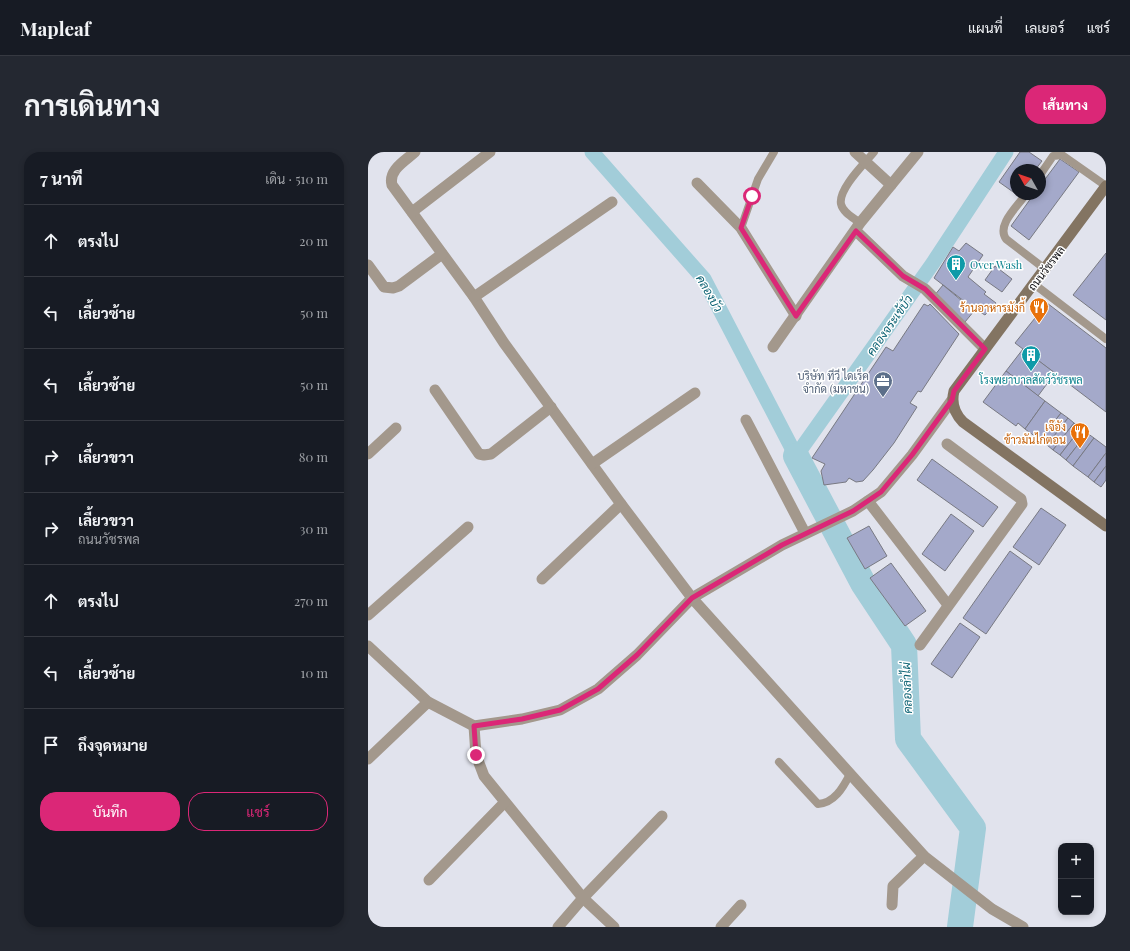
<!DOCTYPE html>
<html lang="th">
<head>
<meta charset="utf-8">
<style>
  body { margin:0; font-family:"Playfair Display",Sarabun,serif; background:#242831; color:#f1f3f6 }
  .controls { position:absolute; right:12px; bottom:12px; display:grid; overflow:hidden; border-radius:8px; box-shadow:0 2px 6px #0003 }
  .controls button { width:36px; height:36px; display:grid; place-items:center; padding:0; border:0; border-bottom:1px solid #363941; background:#171b24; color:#f1f3f6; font:20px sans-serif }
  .compass { position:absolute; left:642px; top:12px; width:36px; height:36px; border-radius:50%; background:#171b24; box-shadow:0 2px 6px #0003; rotate:310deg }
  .stop { position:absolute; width:12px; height:12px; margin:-9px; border:3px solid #db2777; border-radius:50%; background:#fff }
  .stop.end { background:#db2777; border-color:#fff; box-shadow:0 1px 4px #0008 }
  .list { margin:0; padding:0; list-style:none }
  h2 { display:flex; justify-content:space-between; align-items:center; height:52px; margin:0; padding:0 16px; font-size:17px }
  h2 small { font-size:13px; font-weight:400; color:#9ea1a6 }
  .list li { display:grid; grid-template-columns:26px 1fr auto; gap:12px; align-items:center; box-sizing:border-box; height:72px; padding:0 16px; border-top:1px solid #363941 }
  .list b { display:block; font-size:15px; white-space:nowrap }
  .list p { margin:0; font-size:13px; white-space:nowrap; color:#9ea1a6 }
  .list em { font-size:13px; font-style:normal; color:#9ea1a6 }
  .actions { display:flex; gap:8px; padding:12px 16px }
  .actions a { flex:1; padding:9px 0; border:1px solid #db2777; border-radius:16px; text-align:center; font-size:14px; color:#db2777 }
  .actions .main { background:#db2777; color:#fff }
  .icon { flex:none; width:22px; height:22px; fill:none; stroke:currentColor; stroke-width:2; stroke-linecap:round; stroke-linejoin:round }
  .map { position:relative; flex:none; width:738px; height:775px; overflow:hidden; border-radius:16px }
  header { display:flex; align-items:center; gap:24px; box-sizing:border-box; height:56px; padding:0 20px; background:#171b24; border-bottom:1px solid #363941 }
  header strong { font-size:19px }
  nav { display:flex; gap:22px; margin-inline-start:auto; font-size:14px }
  .intro { display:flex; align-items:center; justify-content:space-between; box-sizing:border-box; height:96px; padding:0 24px }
  h1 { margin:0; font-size:28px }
  .button { padding:10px 18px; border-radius:16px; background:#db2777; color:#fff; font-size:14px; font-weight:700 }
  main { display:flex; gap:24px; padding:0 24px }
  aside { flex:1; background:#171b24; border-radius:16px; box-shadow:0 2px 6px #0003 }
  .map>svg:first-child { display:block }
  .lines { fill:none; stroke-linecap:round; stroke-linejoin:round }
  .canal { stroke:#a2cdd9; stroke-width:15 }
  .river { stroke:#a2cdd9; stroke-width:26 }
  .building { fill:#a4a9ca; stroke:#787982 }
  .service { stroke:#a3988c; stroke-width:8 }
  .minor { stroke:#a3988c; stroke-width:11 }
  .secondary { stroke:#837462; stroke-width:11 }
  .route { stroke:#db2777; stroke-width:5 }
  .labels { text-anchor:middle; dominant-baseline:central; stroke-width:3; stroke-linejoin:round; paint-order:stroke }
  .culture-label { font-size:11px; fill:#0d838f; stroke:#fff; text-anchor:start }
  .street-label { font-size:11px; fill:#0f0f12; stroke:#fff }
  .food-label { font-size:11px; fill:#c56008; stroke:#fff; text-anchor:end }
  .service-label { font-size:11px; fill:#4e5e75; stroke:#fff; text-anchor:end }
  .water-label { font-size:12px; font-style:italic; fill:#0b6273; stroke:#fff }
</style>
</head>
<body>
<header>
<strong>Mapleaf</strong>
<nav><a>แผนที่</a><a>เลเยอร์</a><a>แชร์</a></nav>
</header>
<div class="intro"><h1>การเดินทาง</h1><a class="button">เส้นทาง</a></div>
<main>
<aside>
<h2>7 นาที<small>เดิน · 510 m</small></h2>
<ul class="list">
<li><svg class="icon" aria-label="ahead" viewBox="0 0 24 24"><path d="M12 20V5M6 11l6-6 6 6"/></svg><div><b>ตรงไป</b></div><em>20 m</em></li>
<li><svg class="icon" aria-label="left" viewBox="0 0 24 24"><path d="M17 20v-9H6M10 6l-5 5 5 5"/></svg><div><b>เลี้ยวซ้าย</b></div><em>50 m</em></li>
<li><svg class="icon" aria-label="left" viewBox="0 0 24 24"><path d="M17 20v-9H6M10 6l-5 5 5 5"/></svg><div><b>เลี้ยวซ้าย</b></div><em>50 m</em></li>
<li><svg class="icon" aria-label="right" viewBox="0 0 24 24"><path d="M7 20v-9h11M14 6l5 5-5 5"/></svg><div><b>เลี้ยวขวา</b></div><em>80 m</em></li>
<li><svg class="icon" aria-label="right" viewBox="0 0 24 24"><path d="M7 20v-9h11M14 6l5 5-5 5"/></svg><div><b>เลี้ยวขวา</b><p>ถนนวัชรพล</p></div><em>30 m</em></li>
<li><svg class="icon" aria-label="ahead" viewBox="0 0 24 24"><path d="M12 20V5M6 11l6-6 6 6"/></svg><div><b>ตรงไป</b></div><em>270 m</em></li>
<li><svg class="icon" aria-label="left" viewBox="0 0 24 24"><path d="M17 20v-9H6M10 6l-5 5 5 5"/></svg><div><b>เลี้ยวซ้าย</b></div><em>10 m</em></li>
<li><svg class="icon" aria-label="arrive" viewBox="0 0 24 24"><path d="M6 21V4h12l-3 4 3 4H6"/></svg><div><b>ถึงจุดหมาย</b></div></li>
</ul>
<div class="actions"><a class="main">บันทึก</a><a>แชร์</a></div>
</aside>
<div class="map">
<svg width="738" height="775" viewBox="0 0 738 775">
  <rect width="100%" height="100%" fill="#e1e3ed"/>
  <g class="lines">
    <path class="canal" d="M 224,0 L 336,127 L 428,304 L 565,111 L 638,0"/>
    <path class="river" d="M 428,304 L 495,431 L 536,493 L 540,587 L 605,676 L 592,775"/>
  </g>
  <g class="building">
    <path d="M 652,0 L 661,0 L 674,9 L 667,18 L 648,18 L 648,42 L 631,30 Z"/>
    <path d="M 692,7 L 711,20 L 661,88 L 643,74 L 666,42 L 672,42 L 672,34 Z"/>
    <path d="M 598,91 L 615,103 L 600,125 L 618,140 L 616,142 L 628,151 L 617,163 L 605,156 L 566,126 L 585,95 L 591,99 Z"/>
    <path d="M 738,101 L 738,168 L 705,143 Z"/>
    <path d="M 627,114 L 644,127 L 634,140 L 617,128 Z"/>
    <path d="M 575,133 L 606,159 L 597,170 L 566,144 Z"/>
    <path d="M 679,151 L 738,196 L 738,260 L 647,191 Z"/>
    <path d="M 556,152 L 560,154 L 562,152 L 591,182 L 553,240 L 550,239 L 542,251 L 549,255 L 526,291 L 505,318 L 495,329 L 488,330 L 481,326 L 478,330 L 456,333 L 453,319 L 457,312 L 444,306 L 518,195 L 525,199 Z"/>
    <path d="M 655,197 L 687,221 L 670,244 L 638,219 Z"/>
    <path d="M 638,219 L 677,249 L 657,277 L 650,271 L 648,274 L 615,250 Z"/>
    <path d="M 677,249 L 693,261 L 672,288 L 657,277 Z"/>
    <path d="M 693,261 L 700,266 L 679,293 L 672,288 Z"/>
    <path d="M 700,266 L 706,271 L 685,298 L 679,293 Z"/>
    <path d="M 706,271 L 713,276 L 692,303 L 685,298 Z"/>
    <path d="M 713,276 L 719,281 L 698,308 L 692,303 Z"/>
    <path d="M 719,281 L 726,286 L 705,314 L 698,308 Z"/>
    <path d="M 726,286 L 738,295 L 738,301 L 720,325 L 705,314 Z"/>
    <path d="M 738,301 L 738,314 L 726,330 L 720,325 Z"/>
    <path d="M 564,307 L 630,355 L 615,375 L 549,328 Z"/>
    <path d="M 738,314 L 738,328 L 733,335 L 726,330 Z"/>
    <path d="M 673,356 L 698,373 L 671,413 L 645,395 Z"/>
    <path d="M 583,362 L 606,379 L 577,419 L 554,402 Z"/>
    <path d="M 501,374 L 519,404 L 497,417 L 479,386 Z"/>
    <path d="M 642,399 L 664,415 L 618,482 L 595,466 Z"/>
    <path d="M 523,411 L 558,459 L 537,474 L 502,426 Z"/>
    <path d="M 592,471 L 612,485 L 584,526 L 563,512 Z"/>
  </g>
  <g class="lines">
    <g class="service">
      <path d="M 672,23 L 685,4 L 694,3 L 738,34"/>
      <path d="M 658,42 C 650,54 628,73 638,87 L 677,117"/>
      <path d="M 492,71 C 486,66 475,61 473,52 C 470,37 497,11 506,0"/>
      <path d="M 373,76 L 390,27 L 406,0"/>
      <path d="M 666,132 L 738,187"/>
      <path d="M 411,610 L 450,652 C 466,651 475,636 482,622"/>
    </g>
    <g class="minor">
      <path d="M 47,0 C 37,9 20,18 24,33 L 106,145 L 136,191 L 253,352 L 324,446 L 556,704 L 624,757 L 655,775"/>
      <path d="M 487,0 L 523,33"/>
      <path d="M 329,31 L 373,76 L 428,164"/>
      <path d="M 44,60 L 122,0"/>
      <path d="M 488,79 L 535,124 L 557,137 L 617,197"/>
      <path d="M 0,113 L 16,135 L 25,136 L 31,134 L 74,102"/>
      <path d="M 106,145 L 244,50"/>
      <path d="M 405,195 L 492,71 L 550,0"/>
      <path d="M 67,238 L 111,302 L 116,303 L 123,302 L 183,255"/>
      <path d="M 378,268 L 437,381"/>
      <path d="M 0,302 L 28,276"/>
      <path d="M 224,312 L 327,241"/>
      <path d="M 500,349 L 580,453"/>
      <path d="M 174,427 L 253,352"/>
      <path d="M 0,463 L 100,375"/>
      <path d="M 552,493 L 654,352 L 653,347 L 579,292"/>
      <path d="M 0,494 L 60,550 L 106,574 L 154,567 L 192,558 L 230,537 L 269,503 L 324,446 L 414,393 L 485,359 L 513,340 L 544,303 L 584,248"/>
      <path d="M 106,574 L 108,603 L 116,624 L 215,746 L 246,775"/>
      <path d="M 0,607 L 60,550"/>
      <path d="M 61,728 L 136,651"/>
      <path d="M 524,753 L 525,734 L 556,704"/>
      <path d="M 190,775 L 215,746 L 294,664"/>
      <path d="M 353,775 L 373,753"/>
    </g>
    <path class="secondary" d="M 738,34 L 586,239 C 583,251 586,261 595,270 L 738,374"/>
  </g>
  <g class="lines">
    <path class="route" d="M 108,603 L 106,574 L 154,567 L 192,558 L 230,537 L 269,503 L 324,446 L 414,393 L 485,359 L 513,340 L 544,303 L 584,248 L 586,239 L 617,197 L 557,137 L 535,124 L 488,79 L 428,164 L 373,76 L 384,44"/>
  </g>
  <defs>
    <g id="building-pin" transform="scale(1)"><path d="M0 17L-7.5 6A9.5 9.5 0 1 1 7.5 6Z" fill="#0f9aa8" stroke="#fff"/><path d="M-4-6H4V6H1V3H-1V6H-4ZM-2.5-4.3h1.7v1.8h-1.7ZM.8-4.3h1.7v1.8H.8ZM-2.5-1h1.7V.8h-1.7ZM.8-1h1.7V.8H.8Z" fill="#fff"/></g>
    <g id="restaurant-pin" transform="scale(1)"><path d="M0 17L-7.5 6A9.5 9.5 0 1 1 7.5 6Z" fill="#e8710a" stroke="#fff"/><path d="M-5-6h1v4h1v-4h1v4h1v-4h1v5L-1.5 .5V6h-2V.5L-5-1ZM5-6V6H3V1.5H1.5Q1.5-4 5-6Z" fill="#fff"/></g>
    <g id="office-pin" transform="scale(1)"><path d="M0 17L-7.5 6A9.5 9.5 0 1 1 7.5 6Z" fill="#5c6f8a" stroke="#fff"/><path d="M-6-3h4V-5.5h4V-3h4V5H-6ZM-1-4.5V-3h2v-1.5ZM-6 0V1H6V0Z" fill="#fff"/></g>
  </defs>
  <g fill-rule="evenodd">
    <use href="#building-pin" x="588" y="112"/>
    <use href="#restaurant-pin" x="671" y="155"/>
    <use href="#building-pin" x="663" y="203"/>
    <use href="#office-pin" x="515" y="229"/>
    <use href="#restaurant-pin" x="712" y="280"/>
  </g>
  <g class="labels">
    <g class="culture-label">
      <text x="602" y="112">Over Wash</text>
      <text x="663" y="227" text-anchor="middle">โรงพยาบาลสัตว์วัชรพล</text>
    </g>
    <g class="street-label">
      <text transform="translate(678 116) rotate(-53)">ถนนวัชรพล</text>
    </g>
    <g class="food-label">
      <text x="657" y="155">ร้านอาหารมังกี้</text>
      <text x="698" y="274">เจ๊อัง<tspan x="698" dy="13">ข้าวมันไก่ตอน</tspan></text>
    </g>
    <g class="service-label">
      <text x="501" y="223">บริษัท ทีวี ไดเร็ค<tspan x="501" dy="13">จำกัด (มหาชน)</tspan></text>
    </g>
    <g class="water-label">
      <text transform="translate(342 141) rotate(60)">คลองบัว</text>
      <text transform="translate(521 173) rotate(-55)">คลองจระเข้บัว</text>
      <text transform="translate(538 536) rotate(-92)">คลองลำไผ่</text>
    </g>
  </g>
</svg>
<div class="controls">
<button>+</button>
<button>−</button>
</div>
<svg class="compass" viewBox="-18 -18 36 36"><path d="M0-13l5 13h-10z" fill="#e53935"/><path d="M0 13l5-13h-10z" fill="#9ea1a6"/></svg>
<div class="stop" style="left:384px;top:44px"></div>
<div class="stop end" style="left:108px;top:603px"></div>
</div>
</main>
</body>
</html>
